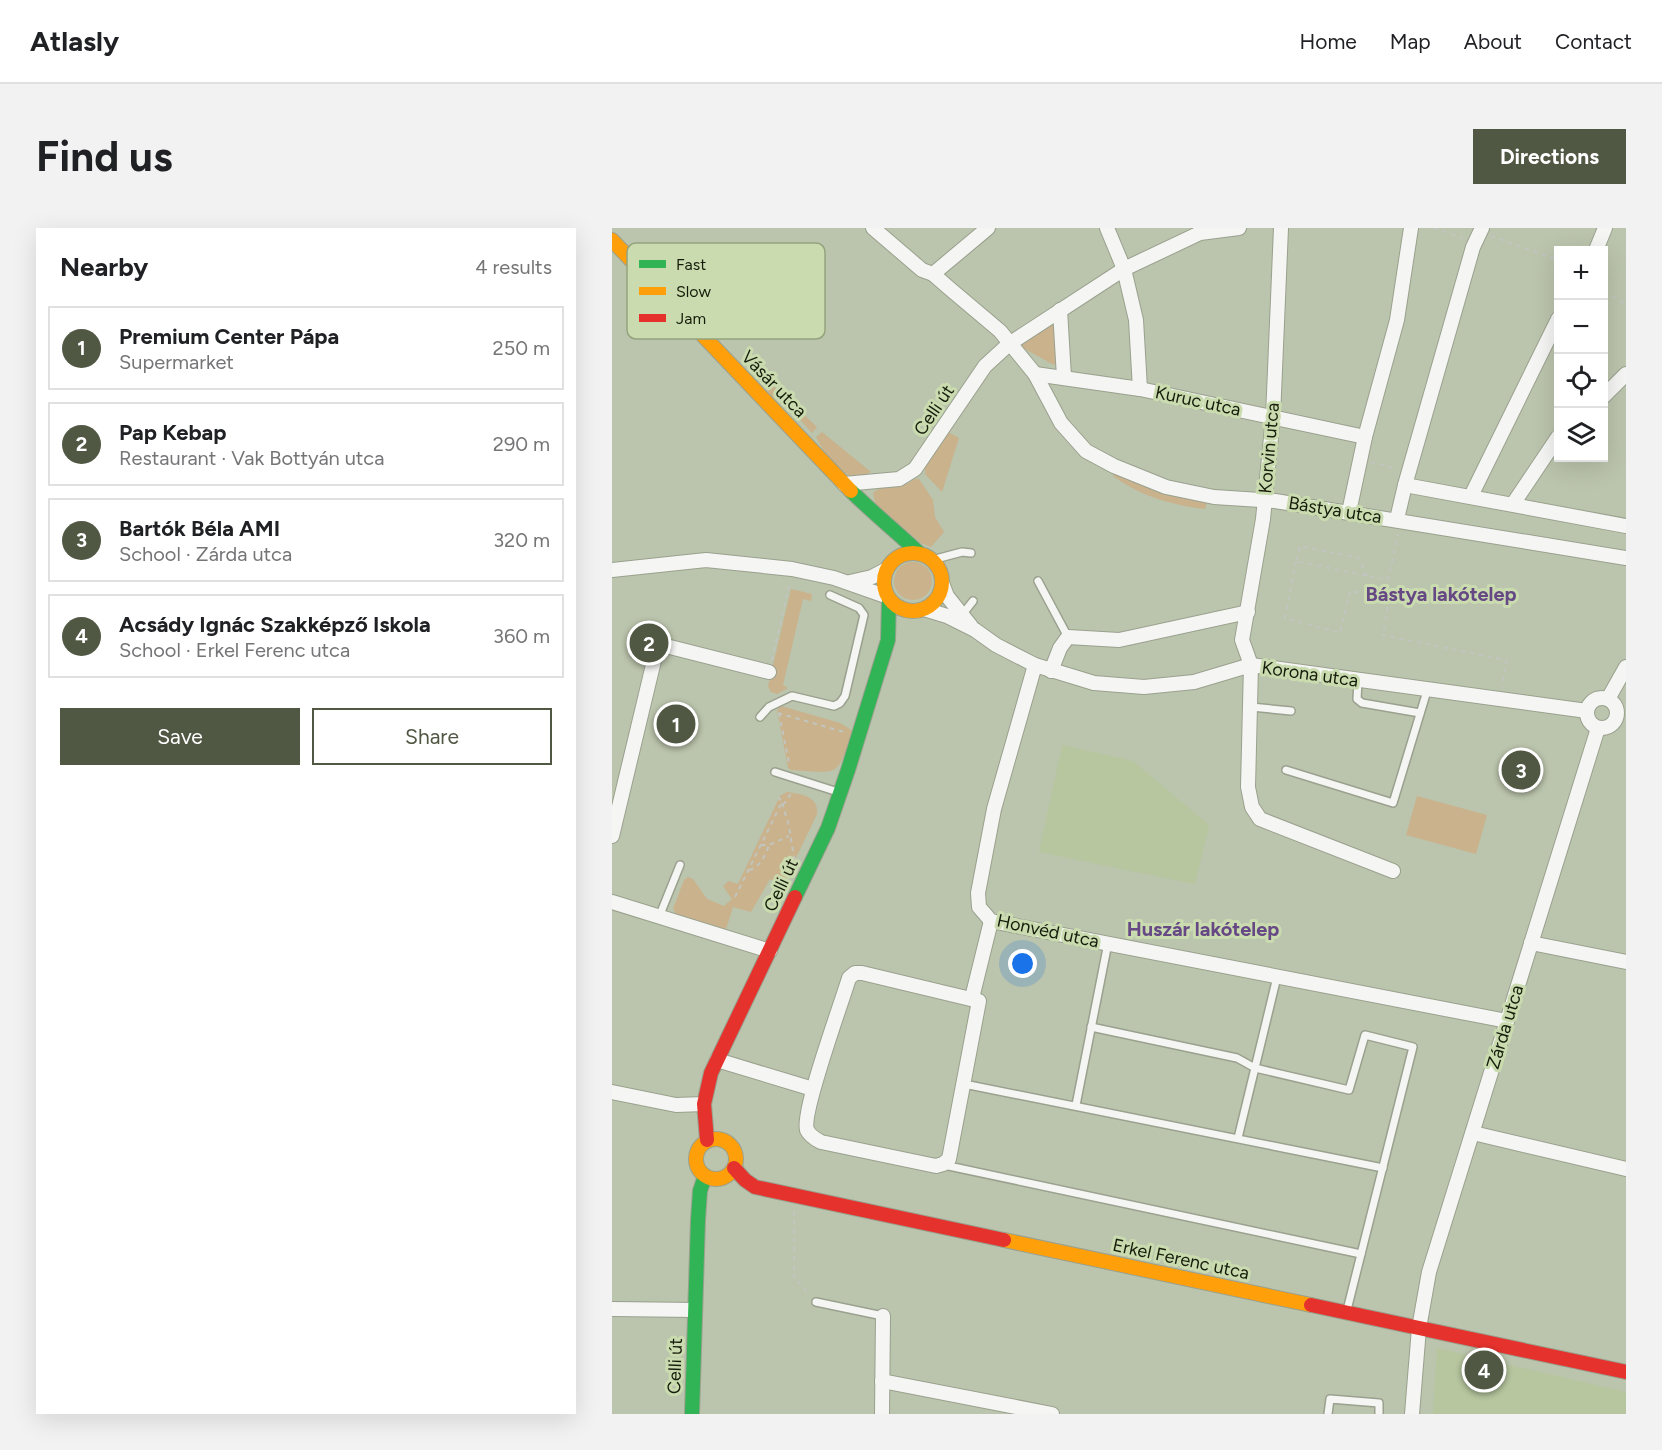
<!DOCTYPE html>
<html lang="en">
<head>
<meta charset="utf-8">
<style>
  body { margin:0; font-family:Figtree,sans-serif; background:#f2f2f2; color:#202124 }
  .controls { position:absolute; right:18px; top:18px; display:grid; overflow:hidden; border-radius:0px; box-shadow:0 6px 24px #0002 }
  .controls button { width:54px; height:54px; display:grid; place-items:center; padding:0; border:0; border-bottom:2px solid #e0e0e0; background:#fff; color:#202124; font:30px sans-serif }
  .you { position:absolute; left:411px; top:736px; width:21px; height:21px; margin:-15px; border:4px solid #fff; border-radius:50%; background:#1a73e8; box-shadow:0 0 0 9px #1a73e833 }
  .badge { display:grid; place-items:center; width:39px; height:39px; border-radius:50%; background:#505743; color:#fff; font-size:20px; font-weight:700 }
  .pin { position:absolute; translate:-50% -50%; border:3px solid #fff; box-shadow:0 2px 6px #0006 }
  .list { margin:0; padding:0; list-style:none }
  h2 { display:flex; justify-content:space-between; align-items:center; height:78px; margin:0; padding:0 24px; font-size:26px }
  h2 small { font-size:20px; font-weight:400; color:#757577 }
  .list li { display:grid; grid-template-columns:39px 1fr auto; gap:18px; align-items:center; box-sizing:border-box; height:84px; margin:0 12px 12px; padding:0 12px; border:2px solid #e0e0e0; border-radius:0px }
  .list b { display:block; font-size:22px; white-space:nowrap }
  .list p { margin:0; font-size:20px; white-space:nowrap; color:#757577 }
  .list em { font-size:20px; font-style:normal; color:#757577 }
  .actions { display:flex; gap:12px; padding:18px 24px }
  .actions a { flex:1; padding:14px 0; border:2px solid #505743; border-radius:0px; text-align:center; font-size:21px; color:#505743 }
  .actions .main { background:#505743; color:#fff }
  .icon { flex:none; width:33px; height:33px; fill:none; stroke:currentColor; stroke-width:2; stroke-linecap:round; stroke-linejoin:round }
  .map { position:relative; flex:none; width:1014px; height:1186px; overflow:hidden; border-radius:0px }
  header { display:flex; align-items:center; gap:36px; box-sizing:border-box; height:84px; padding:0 30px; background:#fff; border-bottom:2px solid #e0e0e0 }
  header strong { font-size:28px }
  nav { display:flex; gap:33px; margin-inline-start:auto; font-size:21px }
  .intro { display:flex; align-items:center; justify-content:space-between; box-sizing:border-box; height:144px; padding:0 36px }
  h1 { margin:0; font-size:42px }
  .button { padding:15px 27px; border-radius:0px; background:#505743; color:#fff; font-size:21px; font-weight:700 }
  main { display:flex; gap:36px; padding:0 36px }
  aside { flex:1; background:#fff; border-radius:0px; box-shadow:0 6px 24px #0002 }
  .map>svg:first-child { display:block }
  .built { fill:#b7c69f }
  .green { fill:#c9b28c }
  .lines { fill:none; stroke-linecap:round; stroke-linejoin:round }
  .lane-casing { stroke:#9aa18f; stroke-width:10 }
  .street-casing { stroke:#9aa18f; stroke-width:16 }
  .fast-casing { stroke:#9aa18f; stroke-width:16 }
  .slow-casing { stroke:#9aa18f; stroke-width:16 }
  .jam-casing { stroke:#9aa18f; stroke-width:16 }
  .path { stroke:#c2c5be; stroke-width:2; stroke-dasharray:4.5 4.5; stroke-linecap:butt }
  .lane { stroke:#f5f6f3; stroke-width:7 }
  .street { stroke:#f5f6f3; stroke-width:14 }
  .fast { stroke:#30b455; stroke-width:14 }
  .slow { stroke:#ff9f0a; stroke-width:14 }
  .jam { stroke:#e5322d; stroke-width:14 }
  .labels { text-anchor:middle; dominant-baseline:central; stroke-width:6; stroke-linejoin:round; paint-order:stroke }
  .street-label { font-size:18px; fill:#161c0b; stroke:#cadcaf }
  .neighbourhood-label { font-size:20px; font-weight:bold; fill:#654884; stroke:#cadcaf }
  .key { fill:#cadcaf; stroke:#94a27e; stroke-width:1.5 }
  .key-label { font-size:16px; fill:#161c0b }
</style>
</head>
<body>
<header>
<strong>Atlasly</strong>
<nav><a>Home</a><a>Map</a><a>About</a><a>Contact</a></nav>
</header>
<div class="intro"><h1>Find us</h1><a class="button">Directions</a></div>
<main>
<aside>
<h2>Nearby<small>4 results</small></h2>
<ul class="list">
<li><span class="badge">1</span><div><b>Premium Center Pápa</b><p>Supermarket</p></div><em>250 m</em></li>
<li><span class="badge">2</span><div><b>Pap Kebap</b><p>Restaurant · Vak Bottyán utca</p></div><em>290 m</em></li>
<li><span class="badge">3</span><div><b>Bartók Béla AMI</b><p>School · Zárda utca</p></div><em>320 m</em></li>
<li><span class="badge">4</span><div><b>Acsády Ignác Szakképző Iskola</b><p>School · Erkel Ferenc utca</p></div><em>360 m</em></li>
</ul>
<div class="actions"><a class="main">Save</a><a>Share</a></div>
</aside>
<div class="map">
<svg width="1014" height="1186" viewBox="0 0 1014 1186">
  <rect width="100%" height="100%" fill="#bbc4ac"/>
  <g class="built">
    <path d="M 450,517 L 521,533 L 597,597 L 583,656 L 427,624 Z"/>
    <path d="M 825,1120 L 1014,1164 L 1014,1186 L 821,1186 Z"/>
  </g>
  <g class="green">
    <path d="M 443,94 L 446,132 L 442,137 L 411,120 L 409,113 Z"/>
    <path d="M 160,157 L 205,199 L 200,205 L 181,184 L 158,167 L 155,162 L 157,158 Z"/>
    <path d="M 334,203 L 347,210 L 330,264 L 313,246 L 313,238 Z"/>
    <path d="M 210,204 L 259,244 C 255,246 249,248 245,248 C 226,249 212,224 204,209 Z"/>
    <path d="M 503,244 L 595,274 L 593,281 C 559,277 529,268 501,248 Z"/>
    <path d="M 303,251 L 307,251 L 321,272 L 323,289 L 332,304 L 319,319 L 309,315 L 264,277 L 261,265 C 277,251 289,262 303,251 Z"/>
    <circle cx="301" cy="353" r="19"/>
    <path d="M 179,361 L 200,366 L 199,373 L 191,371 L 171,457 L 176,460 L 165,466 L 159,464 L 156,458 Z"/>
    <path d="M 169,478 L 228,495 L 241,503 C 224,550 229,545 179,542 L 176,540 L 165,482 Z"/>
    <path d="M 175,564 C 189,566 207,568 205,586 L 171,657 L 158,651 L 139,684 L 121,679 L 114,701 L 65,687 L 61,681 L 72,652 L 76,649 L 81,651 L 95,671 L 112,678 L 120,671 L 111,658 L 117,653 L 126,656 L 168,568 Z"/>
    <path d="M 805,568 L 875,587 L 864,626 L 794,607 Z"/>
  </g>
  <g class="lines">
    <g class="lane-casing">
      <g id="lane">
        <path d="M 320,332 L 350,324 L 359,325"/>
        <path d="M 426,353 L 456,409"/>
        <path d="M 350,387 L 361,373"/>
        <path d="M 746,453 L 745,471 L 750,475 L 808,485"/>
        <path d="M 639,479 L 679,483"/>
        <path d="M 148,489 L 157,479 L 180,468 L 222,478 L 228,475 L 233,468 L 252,387 L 247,380 L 218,367"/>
        <path d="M 674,542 L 781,575 L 815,463"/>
        <path d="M 163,544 L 226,564"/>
        <path d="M 47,689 L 68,637"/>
        <path d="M 479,799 L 625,830 L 643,840 L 737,862 L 753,807 L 801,819 L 735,1082"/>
        <path d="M 352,856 L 771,940"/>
        <path d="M 464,877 L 496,715"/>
        <path d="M 626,910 L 665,749"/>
        <path d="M 332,937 L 749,1026"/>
        <path d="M 204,1074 L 271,1088"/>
        <path d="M 716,1186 L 718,1171 L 767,1175 L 767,1186"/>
      </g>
    </g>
    <g class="street-casing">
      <g id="street">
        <path d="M 261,0 L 310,42 L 321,46 L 337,60 L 388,103 L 423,146 L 449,195 L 474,223 L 502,238 L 554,259 L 602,269 L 663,273 L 1014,330"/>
        <path d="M 495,0 L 512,41 L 524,92 L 528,161"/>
        <path d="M 669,0 L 661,189 L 651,291 L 630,412 L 639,437 L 636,559 L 640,579 L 648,591 L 781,643"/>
        <path d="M 984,22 L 993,0"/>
        <path d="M 321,46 L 376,0"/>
        <path d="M 448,82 L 452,149"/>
        <path d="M 423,146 L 528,161 L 753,209"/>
        <path d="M 992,168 L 1014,146"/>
        <path d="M 232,256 L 287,251 L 303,241 L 373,138 L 397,116 L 512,41 L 588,5 L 627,0"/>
        <path d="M 793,257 L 861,19 L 870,0"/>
        <path d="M 859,268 L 946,91"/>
        <path d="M 901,276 L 946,209"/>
        <path d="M 737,284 L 753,209 L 785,92 L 799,0"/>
        <path d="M 785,291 L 793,257 L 1014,298"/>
        <path d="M 0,342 L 94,332 L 180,341 L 222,350 L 276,369"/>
        <path d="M 238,354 L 260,349 L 275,341"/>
        <path d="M 330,355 L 335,368 L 359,398"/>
        <path d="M 312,381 L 335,388 L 363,402 L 384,417 L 423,437 L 482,455 L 532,459 L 582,454 L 639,437 L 975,483"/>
        <path d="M 423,437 L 382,581 L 366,665 L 367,679 L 379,693 L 895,793"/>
        <path d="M 439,443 L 448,420 L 456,409 L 507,412 L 636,384"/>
        <circle cx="990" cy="485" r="15"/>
        <path d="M 996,471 L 1014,439"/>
        <path d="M 0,608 L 46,416 L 157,444"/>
        <path d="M 0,674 L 158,723"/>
        <path d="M 919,715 L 1014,734"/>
        <path d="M 243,745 L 250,745 L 367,773 L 337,931 L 331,936 L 324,938 L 209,914 C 203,911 198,908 195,902 C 189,885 230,774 237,750 Z"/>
        <path d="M 360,770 L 379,693"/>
        <path d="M 105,832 L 201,861"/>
        <path d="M 0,864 L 64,877 L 92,876"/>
        <path d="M 861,905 L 1014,941"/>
        <path d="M 0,1081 L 83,1082"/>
        <path d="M 270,1153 L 440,1186"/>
        <path d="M 270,1186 L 271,1088"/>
        <path d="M 800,1186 L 807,1100 L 817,1044 L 986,500"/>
      </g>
    </g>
    <g class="fast-casing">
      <g id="fast">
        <path d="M 239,263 C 261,285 285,304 307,325"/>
        <path d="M 183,669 L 216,600 L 236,542 L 276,412 L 277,371"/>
        <path d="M 80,1186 L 86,992 L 88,963 L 93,948"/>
      </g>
    </g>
    <g class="slow-casing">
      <g id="slow">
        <path d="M 0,12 L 239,263"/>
        <circle cx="301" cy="354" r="29"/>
        <circle cx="104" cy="931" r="20"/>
        <path d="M 392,1012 L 699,1077"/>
      </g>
    </g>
    <g class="jam-casing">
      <g id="jam">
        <path d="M 95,912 L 92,876 L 99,845 L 183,669"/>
        <path d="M 122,940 L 133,952 L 143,959 L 392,1012"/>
        <path d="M 699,1077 L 1014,1144"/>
      </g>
    </g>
    <g class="path">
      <path d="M 822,0 L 851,10"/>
      <path d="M 879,8 L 946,32"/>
      <path d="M 992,64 L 1014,76"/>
      <path d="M 759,234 L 786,241"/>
      <path d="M 684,333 L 673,390 L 728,405 L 738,363 L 777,370 L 771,407 L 894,432 L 890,459"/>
      <path d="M 755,348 L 747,330 L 688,318 L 684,333 L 776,352 L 786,306"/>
      <path d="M 160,432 L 178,353"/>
      <path d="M 166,485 L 232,504"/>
      <path d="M 167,485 L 177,535"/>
      <path d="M 170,575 L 177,598 L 182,630 L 185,633"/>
      <path d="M 171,577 L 181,563"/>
      <path d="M 149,617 L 157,617 L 177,608"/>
      <path d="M 137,642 C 148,639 153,628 157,617"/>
      <path d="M 123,669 L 170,574 L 164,566"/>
      <path d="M 182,983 L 182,1049 L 198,1067"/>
    </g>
    <use href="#lane" class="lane"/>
    <use href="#street" class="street"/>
    <use href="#fast" class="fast"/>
    <use href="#slow" class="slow"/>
    <use href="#jam" class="jam"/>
  </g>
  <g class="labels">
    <g class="street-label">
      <text transform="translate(162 156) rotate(46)">Vásár utca</text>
      <text transform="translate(586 173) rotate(12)">Kuruc utca</text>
      <text transform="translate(322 182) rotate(-56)">Celli út</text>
      <text transform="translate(657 220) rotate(-85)">Korvin utca</text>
      <text transform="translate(723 282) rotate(9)">Bástya utca</text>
      <text transform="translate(698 446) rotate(8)">Korona utca</text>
      <text transform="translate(169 657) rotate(-65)">Celli út</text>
      <text transform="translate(436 703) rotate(12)">Honvéd utca</text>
      <text transform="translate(893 799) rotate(-73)">Zárda utca</text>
      <text transform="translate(569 1031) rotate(12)">Erkel Ferenc utca</text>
      <text transform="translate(63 1138) rotate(-88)">Celli út</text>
    </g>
    <g class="neighbourhood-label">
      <text x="829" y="366">Bástya lakótelep</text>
      <text x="591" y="701">Huszár lakótelep</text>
    </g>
  </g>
  <rect x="15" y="15" width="198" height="96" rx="9" class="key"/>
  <rect x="27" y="32" width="27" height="8" fill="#30b455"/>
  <rect x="27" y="59" width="27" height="8" fill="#ff9f0a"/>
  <rect x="27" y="86" width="27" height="8" fill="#e5322d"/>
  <g class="key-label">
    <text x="64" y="42">Fast</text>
    <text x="64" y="69">Slow</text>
    <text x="64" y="96">Jam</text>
  </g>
</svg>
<div class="controls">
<button>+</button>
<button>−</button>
<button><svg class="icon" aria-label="locate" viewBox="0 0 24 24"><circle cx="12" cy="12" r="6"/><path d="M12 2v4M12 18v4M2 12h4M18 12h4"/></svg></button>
<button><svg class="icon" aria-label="layers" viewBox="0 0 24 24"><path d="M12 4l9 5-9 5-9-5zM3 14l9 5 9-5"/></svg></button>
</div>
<div class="you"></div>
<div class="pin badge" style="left:64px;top:496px">1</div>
<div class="pin badge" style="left:37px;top:415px">2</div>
<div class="pin badge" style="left:909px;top:542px">3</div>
<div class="pin badge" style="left:872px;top:1142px">4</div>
</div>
</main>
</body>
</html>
